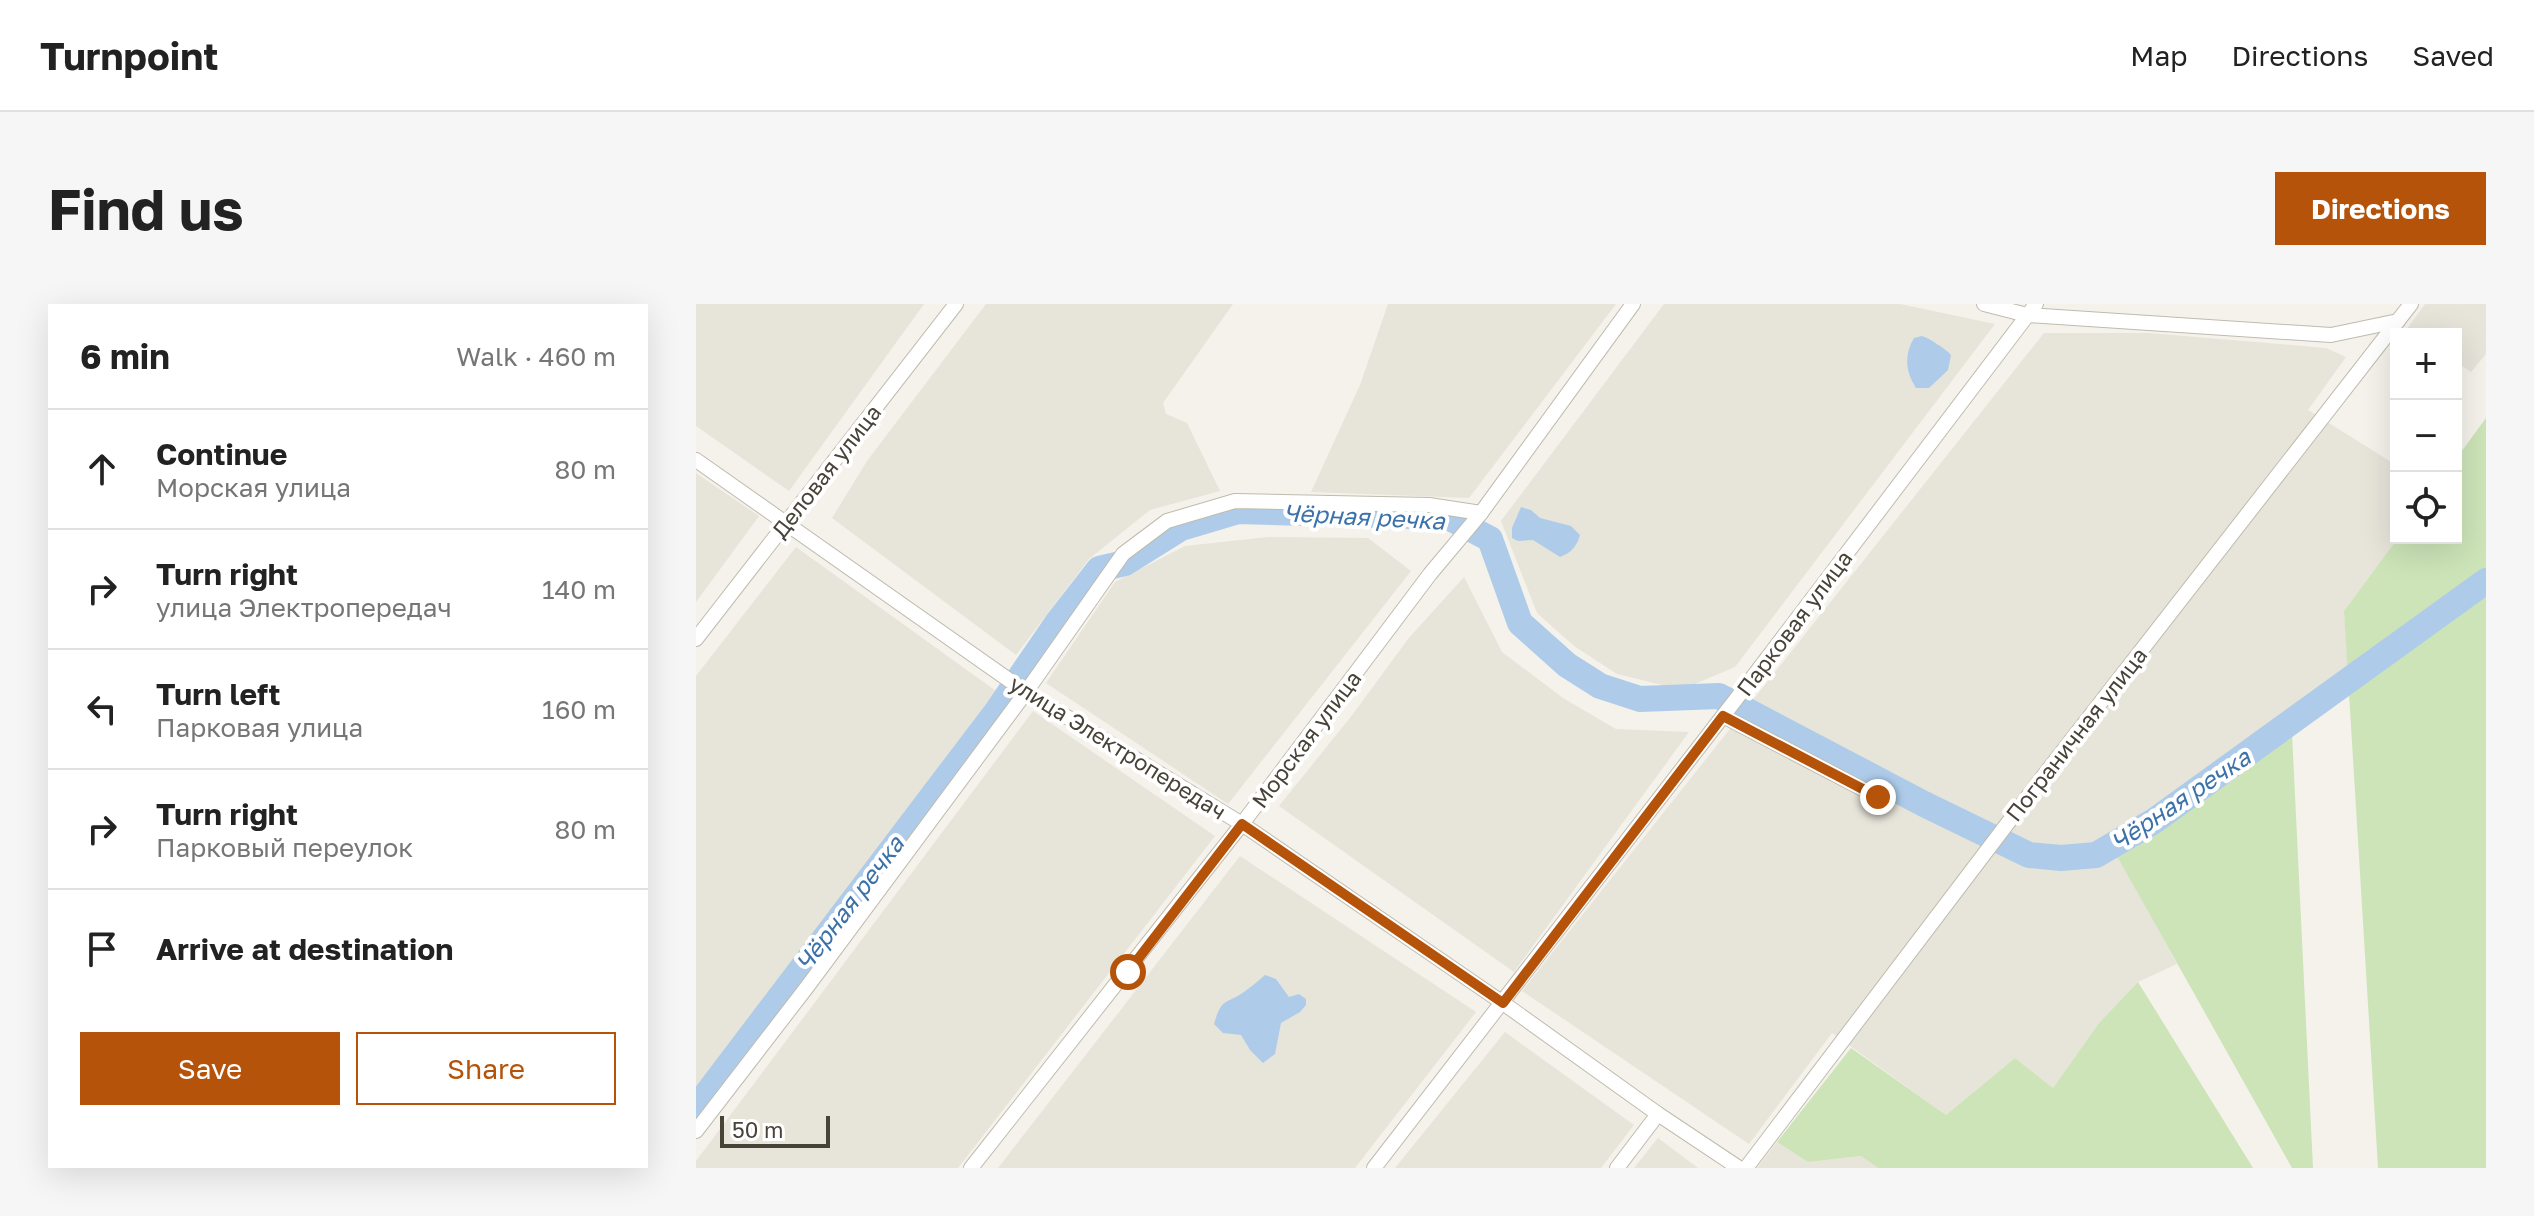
<!DOCTYPE html>
<html lang="en">
<head>
<meta charset="utf-8">
<style>
  body { margin:0; font-family:"Golos Text",sans-serif; background:#f6f6f6; color:#222 }
  .controls { position:absolute; right:24px; top:24px; display:grid; overflow:hidden; border-radius:0px; box-shadow:0 8px 32px #0002 }
  .controls button { width:72px; height:72px; display:grid; place-items:center; padding:0; border:0; border-bottom:2px solid #e0e0e0; background:#fff; color:#222; font:40px sans-serif }
  .scale { position:absolute; left:24px; bottom:20px; width:110px; box-sizing:border-box; padding-left:8px; border:4px solid #484339; border-top:0; font-size:22px; line-height:28px; white-space:nowrap; color:#484339; -webkit-text-stroke:6px #fff; paint-order:stroke }
  .stop { position:absolute; width:24px; height:24px; margin:-18px; border:6px solid #b45309; border-radius:50%; background:#fff }
  .stop.end { background:#b45309; border-color:#fff; box-shadow:0 2px 8px #0008 }
  .list { margin:0; padding:0; list-style:none }
  h2 { display:flex; justify-content:space-between; align-items:center; height:104px; margin:0; padding:0 32px; font-size:34px }
  h2 small { font-size:26px; font-weight:400; color:#767676 }
  .list li { display:grid; grid-template-columns:52px 1fr auto; gap:24px; align-items:center; box-sizing:border-box; height:120px; padding:0 32px; border-top:2px solid #e0e0e0 }
  .list b { display:block; font-size:30px; white-space:nowrap }
  .list p { margin:0; font-size:26px; white-space:nowrap; color:#767676 }
  .list em { font-size:26px; font-style:normal; color:#767676 }
  .actions { display:flex; gap:16px; padding:24px 32px }
  .actions a { flex:1; padding:18px 0; border:2px solid #b45309; border-radius:0px; text-align:center; font-size:28px; color:#b45309 }
  .actions .main { background:#b45309; color:#fff }
  .icon { flex:none; width:44px; height:44px; fill:none; stroke:currentColor; stroke-width:2; stroke-linecap:round; stroke-linejoin:round }
  .map { position:relative; flex:none; width:1790px; height:864px; overflow:hidden; border-radius:0px }
  header { display:flex; align-items:center; gap:48px; box-sizing:border-box; height:112px; padding:0 40px; background:#fff; border-bottom:2px solid #e0e0e0 }
  header strong { font-size:38px }
  nav { display:flex; gap:44px; margin-inline-start:auto; font-size:28px }
  .intro { display:flex; align-items:center; justify-content:space-between; box-sizing:border-box; height:192px; padding:0 48px }
  h1 { margin:0; font-size:56px }
  .button { padding:20px 36px; border-radius:0px; background:#b45309; color:#fff; font-size:28px; font-weight:700 }
  main { display:flex; gap:48px; padding:0 48px }
  aside { flex:1; background:#fff; border-radius:0px; box-shadow:0 8px 32px #0002 }
  .map>svg:first-child { display:block }
  .residential { fill:#e7e4da }
  .green { fill:#cce4b8 }
  .water { fill:#aeccea }
  .lines { fill:none; stroke-linecap:round; stroke-linejoin:round }
  .river { stroke:#aeccea; stroke-width:26 }
  .street-casing { stroke:#bfbbae; stroke-width:16 }
  .street { stroke:#fff; stroke-width:14 }
  .route { stroke:#b45309; stroke-width:10 }
  .labels { text-anchor:middle; dominant-baseline:central; stroke-width:8; stroke-linejoin:round; paint-order:stroke }
  .street-label { font-size:22px; fill:#484339; stroke:#fff }
  .water-label { font-size:24px; font-style:italic; fill:#3c72aa; stroke:#fff }
</style>
</head>
<body>
<header>
<strong>Turnpoint</strong>
<nav><a>Map</a><a>Directions</a><a>Saved</a></nav>
</header>
<div class="intro"><h1>Find us</h1><a class="button">Directions</a></div>
<main>
<aside>
<h2>6 min<small>Walk · 460 m</small></h2>
<ul class="list">
<li><svg class="icon" aria-label="ahead" viewBox="0 0 24 24"><path d="M12 20V5M6 11l6-6 6 6"/></svg><div><b>Continue</b><p>Морская улица</p></div><em>80 m</em></li>
<li><svg class="icon" aria-label="right" viewBox="0 0 24 24"><path d="M7 20v-9h11M14 6l5 5-5 5"/></svg><div><b>Turn right</b><p>улица Электропередач</p></div><em>140 m</em></li>
<li><svg class="icon" aria-label="left" viewBox="0 0 24 24"><path d="M17 20v-9H6M10 6l-5 5 5 5"/></svg><div><b>Turn left</b><p>Парковая улица</p></div><em>160 m</em></li>
<li><svg class="icon" aria-label="right" viewBox="0 0 24 24"><path d="M7 20v-9h11M14 6l5 5-5 5"/></svg><div><b>Turn right</b><p>Парковый переулок</p></div><em>80 m</em></li>
<li><svg class="icon" aria-label="arrive" viewBox="0 0 24 24"><path d="M6 21V4h12l-3 4 3 4H6"/></svg><div><b>Arrive at destination</b></div></li>
</ul>
<div class="actions"><a class="main">Save</a><a>Share</a></div>
</aside>
<div class="map">
<svg width="1790" height="864" viewBox="0 0 1790 864">
  <rect width="100%" height="100%" fill="#f4f2eb"/>
  <g class="residential">
    <path d="M 0,0 L 228,0 L 93,187 L 0,122 Z"/>
    <path d="M 290,0 L 537,0 L 467,99 L 470,110 L 491,119 L 524,187 L 454,206 L 393,255 L 320,351 L 136,214 L 171,157 Z"/>
    <path d="M 692,0 L 920,0 L 773,194 L 615,188 L 664,81 Z"/>
    <path d="M 968,0 L 1204,0 L 1299,20 L 1039,363 L 994,382 L 966,381 L 921,370 L 878,342 L 841,309 L 805,217 Z"/>
    <path d="M 1729,0 L 1790,0 L 1790,50 L 1775,68 L 1760,58 L 1760,30 L 1718,30 L 1711,25 Z"/>
    <path d="M 1348,29 L 1453,29 L 1630,44 L 1650,53 L 1612,106 L 1700,161 L 1702,234 L 1648,307 L 1652,363 L 1596,429 L 1501,479 L 1418,545 L 1481,660 L 1442,678 L 1403,719 L 1357,784 L 1319,754 L 1250,811 L 1136,729 L 1053,840 L 826,687 Z"/>
    <path d="M 0,169 L 63,212 L 0,298 Z"/>
    <path d="M 572,233 L 672,234 L 715,267 L 532,500 L 350,379 L 419,278 L 489,242 Z"/>
    <path d="M 100,243 L 300,387 L 110,640 L 5,786 L 0,782 L 0,372 Z"/>
    <path d="M 768,273 L 806,348 L 867,394 L 920,425 L 993,428 L 818,668 L 583,502 L 657,410 L 712,335 Z"/>
    <path d="M 337,407 L 519,532 L 262,864 L 0,864 L 0,857 Z"/>
    <path d="M 544,552 L 780,708 L 659,864 L 302,864 Z"/>
    <path d="M 809,728 L 938,821 L 905,864 L 699,864 Z"/>
    <path d="M 962,834 L 1002,864 L 938,864 Z"/>
    <path d="M 1081,838 L 1112,858 L 1165,852 L 1182,864 L 1061,864 Z"/>
  </g>
  <g class="green">
    <path d="M 1790,114 L 1790,864 L 1682,864 L 1648,307 L 1702,234 L 1760,234 L 1760,155 Z"/>
    <path d="M 1596,429 L 1617,864 L 1596,864 L 1417,545 L 1501,479 Z"/>
    <path d="M 1442,678 L 1557,864 L 1182,864 L 1165,852 L 1112,858 L 1081,838 L 1155,744 L 1250,811 L 1319,754 L 1357,784 L 1403,719 Z"/>
  </g>
  <g class="water">
    <path d="M 1226,32 C 1233,34 1251,46 1255,51 L 1252,66 L 1233,84 L 1220,84 C 1209,67 1208,51 1218,34 Z"/>
    <path d="M 825,203 L 835,206 L 844,214 L 875,222 L 884,231 C 881,242 875,249 864,253 L 837,236 L 822,237 L 816,234 L 816,224 Z"/>
    <path d="M 569,671 L 580,675 L 593,693 L 603,690 L 610,695 L 610,701 L 604,708 L 585,719 L 579,750 L 567,759 L 554,746 L 545,731 L 527,729 L 518,720 C 526,693 529,701 548,688 C 555,683 562,677 569,671 Z"/>
  </g>
  <g class="lines">
    <path class="river" d="M 0,804 L 301,407 L 361,319 L 403,265 L 429,259 L 485,224 L 542,207 L 752,213 L 794,235 L 824,319 L 871,361 L 904,382 L 944,395 L 1023,392 L 1228,500 L 1333,551 L 1365,554 L 1400,551 L 1458,517 L 1790,277"/>
    <g class="street-casing">
      <g id="street">
        <path d="M 1288,0 L 1331,11 L 1635,31 L 1702,17"/>
        <path d="M 0,156 L 330,388 L 546,520 L 807,699 L 962,810 L 1043,864"/>
        <path d="M 0,335 L 260,0"/>
        <path d="M 1027,412 L 1182,493"/>
        <path d="M 0,827 L 111,683 L 330,388 L 427,250 L 471,217 L 539,197 L 733,201 L 785,209"/>
        <path d="M 275,864 L 546,520 L 734,270 L 785,209 L 937,0"/>
        <path d="M 678,864 L 1044,390 L 1340,0"/>
        <path d="M 921,864 L 962,810"/>
        <path d="M 1050,864 L 1349,470 L 1715,0"/>
      </g>
    </g>
    <use href="#street" class="street"/>
  </g>
  <g class="lines">
    <path class="route" d="M 432,668 L 546,520 L 807,699 L 1027,412 L 1182,493"/>
  </g>
  <g class="labels">
    <g class="street-label">
      <text transform="translate(130 167) rotate(-52)">Деловая улица</text>
      <text transform="translate(1098 319) rotate(-53)">Парковая улица</text>
      <text transform="translate(1380 430) rotate(-52)">Пограничная улица</text>
      <text transform="translate(610 435) rotate(-53)">Морская улица</text>
      <text transform="translate(422 443) rotate(32)">улица Электропередач</text>
    </g>
    <g class="water-label">
      <text transform="translate(668 212) rotate(3)">Чёрная речка</text>
      <text transform="translate(1484 495) rotate(-34)">Чёрная речка</text>
      <text transform="translate(153 599) rotate(-53)">Чёрная речка</text>
    </g>
  </g>
</svg>
<div class="controls">
<button>+</button>
<button>−</button>
<button><svg class="icon" aria-label="locate" viewBox="0 0 24 24"><circle cx="12" cy="12" r="6"/><path d="M12 2v4M12 18v4M2 12h4M18 12h4"/></svg></button>
</div>
<div class="scale">50 m</div>
<div class="stop" style="left:432px;top:668px"></div>
<div class="stop end" style="left:1182px;top:493px"></div>
</div>
</main>
</body>
</html>
